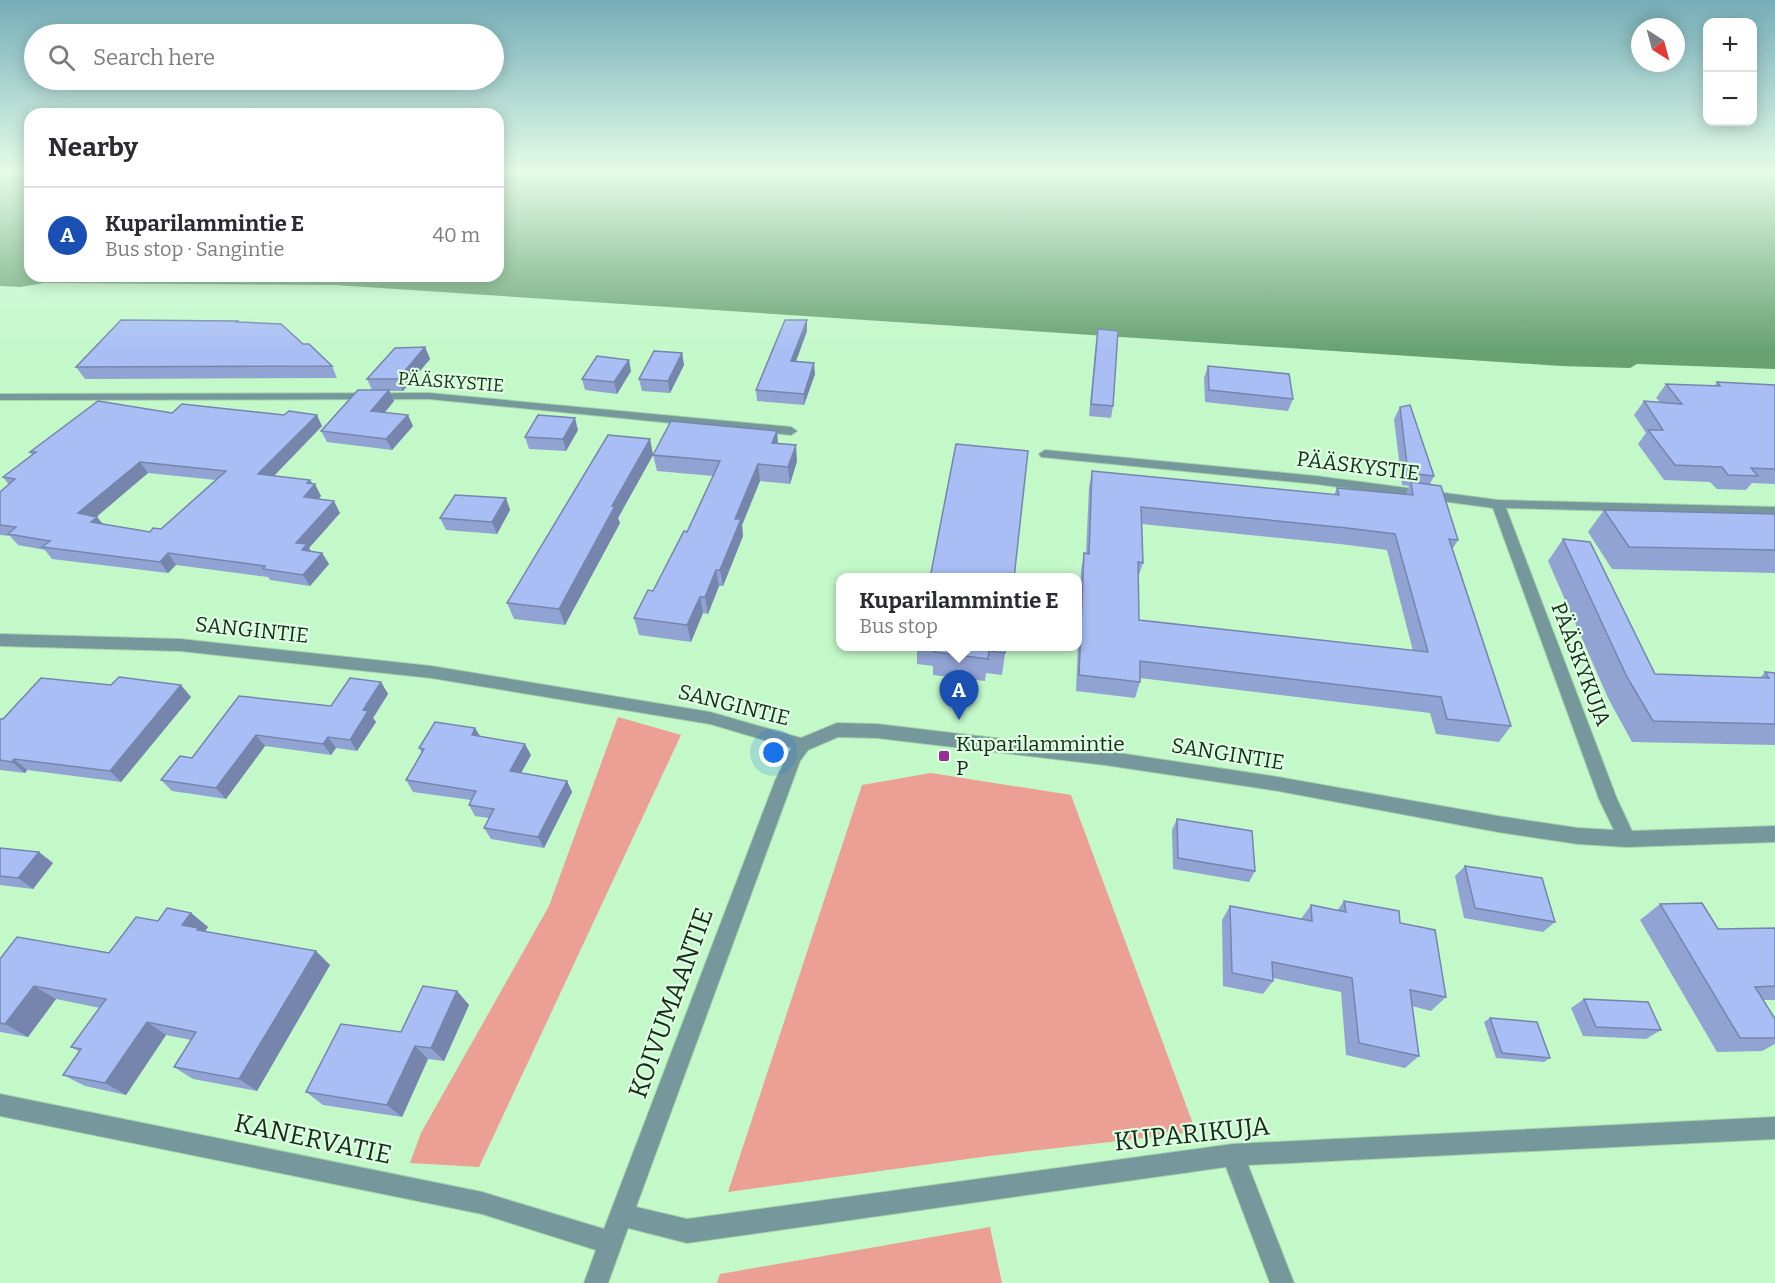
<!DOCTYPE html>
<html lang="en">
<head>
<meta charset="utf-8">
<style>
  body { margin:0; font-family:Bitter,serif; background:#f2f2f3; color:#2b2b33 }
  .controls { position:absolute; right:18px; top:18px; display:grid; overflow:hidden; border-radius:12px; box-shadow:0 3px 15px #0003 }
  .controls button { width:54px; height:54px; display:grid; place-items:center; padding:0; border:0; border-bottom:2px solid #e1e1e2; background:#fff; color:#2b2b33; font:30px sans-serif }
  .compass { position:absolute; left:1631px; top:18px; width:54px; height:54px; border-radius:50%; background:#fff; box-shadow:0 3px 15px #0003; rotate:144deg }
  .you { position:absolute; left:774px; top:753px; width:21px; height:21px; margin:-15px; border:4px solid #fff; border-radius:50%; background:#1a73e8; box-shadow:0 0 0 9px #1a73e833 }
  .badge { display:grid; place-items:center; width:39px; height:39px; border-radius:50%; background:#952f94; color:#fff; font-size:20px; font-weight:700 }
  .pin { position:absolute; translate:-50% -50px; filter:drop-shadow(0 2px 3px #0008) }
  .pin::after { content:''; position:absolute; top:32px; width:21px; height:18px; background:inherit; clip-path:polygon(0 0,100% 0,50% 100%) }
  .popup { position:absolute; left:836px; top:573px; width:246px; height:78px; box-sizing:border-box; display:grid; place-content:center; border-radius:12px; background:#fff; filter:drop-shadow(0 2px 4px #0005); font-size:20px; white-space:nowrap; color:#7c7c81 }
  .popup b { font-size:22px; color:#2b2b33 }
  .popup::after { content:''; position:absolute; left:50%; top:100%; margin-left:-12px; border:12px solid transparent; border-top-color:#fff }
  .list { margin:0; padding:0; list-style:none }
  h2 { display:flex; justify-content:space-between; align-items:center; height:78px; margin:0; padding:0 24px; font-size:26px }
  h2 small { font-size:20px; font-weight:400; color:#7c7c81 }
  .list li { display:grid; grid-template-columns:39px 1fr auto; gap:18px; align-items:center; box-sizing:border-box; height:96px; padding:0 24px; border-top:2px solid #e1e1e2 }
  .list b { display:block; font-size:22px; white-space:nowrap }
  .list p { margin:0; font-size:20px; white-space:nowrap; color:#7c7c81 }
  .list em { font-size:20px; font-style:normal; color:#7c7c81 }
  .icon { flex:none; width:33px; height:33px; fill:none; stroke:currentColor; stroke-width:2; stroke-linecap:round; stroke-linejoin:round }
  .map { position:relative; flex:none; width:1775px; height:1283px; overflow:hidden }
  .search { position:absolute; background:#fff; box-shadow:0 3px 15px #0003; left:24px; top:24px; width:480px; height:66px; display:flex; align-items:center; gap:15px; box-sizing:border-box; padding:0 21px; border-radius:33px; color:#7c7c81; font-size:22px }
  .panel { position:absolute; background:#fff; box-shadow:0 3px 15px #0003; left:24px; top:108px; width:480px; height:174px; border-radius:18px }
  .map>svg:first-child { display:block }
  .forest { fill:#ec9f94 }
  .water { fill:#68a271 }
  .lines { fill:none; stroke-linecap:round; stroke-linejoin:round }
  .minor-casing { stroke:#a4d3aa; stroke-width:2 }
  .minor { fill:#76979c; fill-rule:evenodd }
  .wall { fill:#91a3d3; fill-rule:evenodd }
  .shaded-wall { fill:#7685ac }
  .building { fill:#a9bef5; stroke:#7685ac; stroke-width:1.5; fill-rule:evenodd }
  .poi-dot { fill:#952f94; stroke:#dfffe3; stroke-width:2 }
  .labels { text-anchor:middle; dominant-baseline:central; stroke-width:4.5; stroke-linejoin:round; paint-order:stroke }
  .far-street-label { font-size:18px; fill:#172b1a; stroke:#dfffe3 }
  .street-label { font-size:21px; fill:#172b1a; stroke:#dfffe3 }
  .poi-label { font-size:21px; fill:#172b1a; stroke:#dfffe3; text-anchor:start }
  .near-street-label { font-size:26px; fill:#172b1a; stroke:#dfffe3 }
</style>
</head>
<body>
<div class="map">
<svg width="1775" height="1283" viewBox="0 0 1775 1283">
  <rect width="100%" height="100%" fill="#c3f8c9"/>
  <g class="forest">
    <path d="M 618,717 L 681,735 L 479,1167 L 410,1163 L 421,1133 L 549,906 Z"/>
    <path d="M 931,773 L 1071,795 L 1196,1132 L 989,1156 L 728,1192 L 862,785 Z"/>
    <path d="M 990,1227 L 1002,1283 L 717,1283 L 720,1274 Z"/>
  </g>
  <path class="water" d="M 0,171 L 30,171 L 30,276 L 498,276 L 498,171 L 1775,171 L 1775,369 L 1637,364 L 1630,368 L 1561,366 L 335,285 L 45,283 L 20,287 L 0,286 Z"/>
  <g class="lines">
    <g class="minor-casing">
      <g id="minor">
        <path d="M 429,393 L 791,427 L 797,431 L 791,435 L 429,399 L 0,400 L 0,394 Z"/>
        <path d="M 1045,450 L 1316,476 L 1498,500 L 1775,507 L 1775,515 L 1506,508 L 1617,799 L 1632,831 L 1775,826 L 1775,842 L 1627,847 L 1578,844 L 1498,832 L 1278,791 L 1105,765 L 877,738 L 838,737 L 808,750 L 800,761 L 636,1207 L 687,1219 L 1233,1144 L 1775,1117 L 1775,1139 L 1248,1165 L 1294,1283 L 1270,1283 L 1226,1167 L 687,1243 L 628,1228 L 608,1283 L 584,1283 L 596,1250 L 482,1214 L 0,1116 L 0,1094 L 482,1192 L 604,1229 L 775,781 L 791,748 L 710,724 L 431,678 L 180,651 L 0,646 L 0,634 L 180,639 L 431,666 L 710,712 L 801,738 L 837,723 L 877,724 L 1105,751 L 1278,777 L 1498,816 L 1578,828 L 1614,830 L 1599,799 L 1493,508 L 1316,484 L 1041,457 L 1039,454 Z"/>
      </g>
    </g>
    <use href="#minor" class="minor"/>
  </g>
  <g class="wall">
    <path d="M 167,320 L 168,321 L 239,321 L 239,322 L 303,344 L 332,366 L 337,378 L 85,379 L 76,367 Z"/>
    <path d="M 807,320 L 807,331 L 796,361 L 815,374 L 804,405 L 757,401 L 756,390 Z"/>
    <path d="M 1098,329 L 1113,406 L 1111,418 L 1089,416 L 1096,341 Z"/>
    <path d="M 425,347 L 430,359 L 403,391 L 389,391 L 394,401 L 385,412 L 413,426 L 392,450 L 327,442 L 321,431 L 372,390 L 367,379 Z"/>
    <path d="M 682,353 L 684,365 L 670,393 L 642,391 L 639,379 Z"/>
    <path d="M 1208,366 L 1293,399 L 1288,411 L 1205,402 L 1204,378 Z"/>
    <path d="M 631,371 L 617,394 L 585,390 L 582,379 Z"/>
    <path d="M 1717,382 L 1775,385 L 1775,484 L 1752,483 L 1746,490 L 1717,489 L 1710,482 L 1664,480 L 1638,444 L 1646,433 L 1634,415 L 1644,401 L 1660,402 L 1656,398 L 1666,384 L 1714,386 Z"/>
    <path d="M 1400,407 L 1434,476 L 1430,484 L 1458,540 L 1452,550 L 1511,726 L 1499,742 L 1436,734 L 1430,713 L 1140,678 L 1140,682 L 1135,698 L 1076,691 L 1081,570 L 1084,553 L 1086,553 L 1089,487 L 1092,471 L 1334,495 L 1337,488 L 1405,495 L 1409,486 L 1402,485 L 1394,419 ZM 1142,524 L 1340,544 L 1387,550 L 1413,651 L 1139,620 L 1138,578 L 1143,563 Z"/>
    <path d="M 172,413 L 322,426 L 274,476 L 310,480 L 321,496 L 318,499 L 340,513 L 309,548 L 311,551 L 322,553 L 329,564 L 310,586 L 270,580 L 268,577 L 176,565 L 168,573 L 52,559 L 45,550 L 18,545 L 10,536 L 0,535 L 0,492 L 9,485 L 3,477 L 32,455 L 30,452 ZM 148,473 L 216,480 L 161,529 L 150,532 L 103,524 L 96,516 Z"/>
    <path d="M 578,430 L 566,451 L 529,449 L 525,437 Z"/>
    <path d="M 777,431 L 778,443 L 797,461 L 790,484 L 760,481 L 742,525 L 743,536 L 723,586 L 719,586 L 708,614 L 703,613 L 691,642 L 639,635 L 634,618 L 653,591 L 687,532 L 713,476 L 657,471 L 653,455 Z"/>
    <path d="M 650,439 L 653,455 L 618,518 L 620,523 L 565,625 L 514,619 L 507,603 Z"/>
    <path d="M 506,498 L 510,510 L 497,534 L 446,530 L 440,518 Z"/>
    <path d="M 1604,510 L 1775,514 L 1775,573 L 1612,569 L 1588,532 Z"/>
    <path d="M 1563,539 L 1655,674 L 1760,678 L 1765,672 L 1775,673 L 1775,745 L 1632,742 L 1608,698 L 1548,561 Z"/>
    <path d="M 917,646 L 1006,646 L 1002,675 L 986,673 L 985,681 L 933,675 L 933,666 L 917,664 Z"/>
    <path d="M 381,682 L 388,694 L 373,718 L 376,722 L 357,751 L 336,748 L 331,755 L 265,746 L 226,799 L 172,791 L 161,780 L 192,758 L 331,706 Z"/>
    <path d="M 191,697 L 121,782 L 27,770 L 25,773 L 0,770 L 0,719 Z"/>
    <path d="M 475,728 L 480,736 L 531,755 L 521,773 L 567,781 L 572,792 L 544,848 L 491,839 L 484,828 L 489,818 L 475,816 L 469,805 L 471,800 L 413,792 L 406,780 L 422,753 L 419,748 Z"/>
    <path d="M 1177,819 L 1255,871 L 1249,882 L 1173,869 L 1172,830 Z"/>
    <path d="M 0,848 L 53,863 L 33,889 L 0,885 Z"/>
    <path d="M 1465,866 L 1555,922 L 1543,932 L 1464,918 L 1455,876 Z"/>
    <path d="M 1344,901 L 1400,923 L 1446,997 L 1431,1011 L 1412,1006 L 1419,1056 L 1405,1068 L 1346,1055 L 1341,992 L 1273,978 L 1273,981 L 1263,994 L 1223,986 L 1222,920 L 1230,906 L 1301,919 L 1311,905 L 1337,911 Z"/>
    <path d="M 1660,904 L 1718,929 L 1775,928 L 1775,1000 L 1763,1000 L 1775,1019 L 1775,1044 L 1762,1051 L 1717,1052 L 1640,920 Z"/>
    <path d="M 191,913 L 208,927 L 205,931 L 330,965 L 257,1091 L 193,1079 L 174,1067 L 191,1040 L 166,1035 L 126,1095 L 85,1086 L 63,1075 L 80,1052 L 71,1047 L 100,1008 L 56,999 L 28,1037 L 0,1032 L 0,959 L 109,953 L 158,921 Z"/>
    <path d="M 457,991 L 469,1005 L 444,1061 L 428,1059 L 402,1117 L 323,1105 L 306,1092 L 401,1032 Z"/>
    <path d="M 1584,999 L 1661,1030 L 1646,1039 L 1583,1036 L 1571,1008 Z"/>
    <path d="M 1490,1018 L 1550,1058 L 1544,1062 L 1496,1058 L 1484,1022 Z"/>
  </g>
  <g class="shaded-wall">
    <path d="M 807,320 L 807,331 L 792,372 L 791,361 Z"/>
    <path d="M 425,347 L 430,359 L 403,391 L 398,379 Z"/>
    <path d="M 682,353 L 684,365 L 670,393 L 668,381 Z"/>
    <path d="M 629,360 L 631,371 L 617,394 L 614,382 Z"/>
    <path d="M 814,363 L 815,374 L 804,405 L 804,394 Z"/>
    <path d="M 389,390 L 394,401 L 377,422 L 371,411 Z"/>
    <path d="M 317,415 L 322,426 L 265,485 L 258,474 Z"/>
    <path d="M 408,415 L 413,426 L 392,450 L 386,439 Z"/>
    <path d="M 575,418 L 578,430 L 566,451 L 563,439 Z"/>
    <path d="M 777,431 L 778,447 L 772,443 Z"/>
    <path d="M 650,439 L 653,455 L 618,518 L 620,523 L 565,625 L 559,609 L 612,506 Z"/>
    <path d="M 796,445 L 797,461 L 790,484 L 788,467 Z"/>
    <path d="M 140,462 L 148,473 L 87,525 L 78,513 Z"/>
    <path d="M 758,464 L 760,481 L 742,525 L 743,536 L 723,586 L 720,570 L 735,519 Z"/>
    <path d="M 310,480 L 313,486 L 315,484 L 321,496 L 310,508 L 304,497 L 307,483 Z"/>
    <path d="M 506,498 L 510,510 L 497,534 L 492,522 Z"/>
    <path d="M 334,501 L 340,513 L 309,548 L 313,556 L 309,561 L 296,543 Z"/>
    <path d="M 97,517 L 106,528 L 91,522 Z"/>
    <path d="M 168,553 L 176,565 L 168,573 L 160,562 Z"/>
    <path d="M 322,553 L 329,564 L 310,586 L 303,575 Z"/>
    <path d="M 716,570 L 719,586 L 708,614 L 705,597 Z"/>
    <path d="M 700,597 L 703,613 L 691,642 L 687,625 Z"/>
    <path d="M 381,682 L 388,694 L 373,718 L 376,722 L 357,751 L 350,740 L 363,710 Z"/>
    <path d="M 181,685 L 191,697 L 121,782 L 110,771 Z"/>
    <path d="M 475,728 L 482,740 L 472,735 Z"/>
    <path d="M 256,735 L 265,746 L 226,799 L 216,788 Z"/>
    <path d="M 328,737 L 336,748 L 331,755 L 323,744 Z"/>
    <path d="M 525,744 L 531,755 L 516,782 L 510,771 Z"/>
    <path d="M 14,759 L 27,770 L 25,773 L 12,762 Z"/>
    <path d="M 567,781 L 572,792 L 544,848 L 538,837 Z"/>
    <path d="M 39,852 L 53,863 L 33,889 L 18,878 Z"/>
    <path d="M 191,913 L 208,927 L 204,933 L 182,925 Z"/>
    <path d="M 316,951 L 330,965 L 257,1091 L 239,1079 Z"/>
    <path d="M 34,986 L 56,999 L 28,1037 L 5,1024 Z"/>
    <path d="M 457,991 L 469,1005 L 444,1061 L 431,1048 Z"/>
    <path d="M 147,1022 L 166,1035 L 126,1095 L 105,1083 Z"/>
    <path d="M 415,1046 L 428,1059 L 402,1117 L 387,1105 Z"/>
  </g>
  <g class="building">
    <path d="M 121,320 L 239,321 L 237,322 L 281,324 L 303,344 L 309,344 L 332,366 L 76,367 Z"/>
    <path d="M 785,320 L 807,320 L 791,361 L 814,363 L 804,394 L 756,390 Z"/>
    <path d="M 1098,329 L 1118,331 L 1113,406 L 1091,404 Z"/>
    <path d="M 425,347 L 398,379 L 367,379 L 395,348 Z"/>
    <path d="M 654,351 L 682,353 L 668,381 L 639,379 Z"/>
    <path d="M 597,356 L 629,360 L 614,382 L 582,379 Z"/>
    <path d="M 1208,366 L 1289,374 L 1293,399 L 1209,390 Z"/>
    <path d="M 1717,382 L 1775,385 L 1775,469 L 1751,468 L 1758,476 L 1728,475 L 1722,467 L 1675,465 L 1648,430 L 1663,430 L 1644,401 L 1682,404 L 1666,384 L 1720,386 Z"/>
    <path d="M 358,390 L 389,390 L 371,411 L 408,415 L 386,439 L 321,431 Z"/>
    <path d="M 98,401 L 172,413 L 182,404 L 284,415 L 289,411 L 317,415 L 258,474 L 310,480 L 307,483 L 315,484 L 304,497 L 334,501 L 296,543 L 307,544 L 302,550 L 322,553 L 303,575 L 263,569 L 265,566 L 168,553 L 160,562 L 42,547 L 50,541 L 8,534 L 16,527 L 0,525 L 0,492 L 15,479 L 3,477 L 36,452 L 30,452 ZM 140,462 L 226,471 L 161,529 L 153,528 L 150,532 L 91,522 L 97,517 L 78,513 Z"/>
    <path d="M 1410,405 L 1434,476 L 1408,473 L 1400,407 Z"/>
    <path d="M 538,415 L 575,418 L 563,439 L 525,437 Z"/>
    <path d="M 671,421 L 777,431 L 772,443 L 796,445 L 788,467 L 758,464 L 735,519 L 741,519 L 720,570 L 716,570 L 705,597 L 700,597 L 687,625 L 634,618 L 648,590 L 653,591 L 684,531 L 687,532 L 720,461 L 653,455 Z"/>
    <path d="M 608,435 L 650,439 L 612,506 L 615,506 L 559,609 L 507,603 Z"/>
    <path d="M 956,444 L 1028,451 L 1014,578 L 930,578 Z"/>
    <path d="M 1092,471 L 1339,495 L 1337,488 L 1413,495 L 1411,482 L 1441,486 L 1458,540 L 1449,539 L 1511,726 L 1447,719 L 1441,697 L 1140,661 L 1140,682 L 1079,675 L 1084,553 L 1089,554 ZM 1141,507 L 1347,528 L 1395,534 L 1428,652 L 1139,620 L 1138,562 L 1143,563 Z"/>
    <path d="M 455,495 L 506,498 L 492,522 L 440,518 Z"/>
    <path d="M 1604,510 L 1775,514 L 1775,550 L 1629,547 Z"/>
    <path d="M 1563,539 L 1590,542 L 1655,674 L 1769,678 L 1765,672 L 1775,673 L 1775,724 L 1653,721 L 1627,677 Z"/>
    <path d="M 935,646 L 1006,646 L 1005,653 L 989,651 L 988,659 L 934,652 Z"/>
    <path d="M 119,677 L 181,685 L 110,771 L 14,759 L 12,762 L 0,760 L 0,719 L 3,719 L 41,678 L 111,685 Z"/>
    <path d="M 350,678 L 381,682 L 363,710 L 368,711 L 350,740 L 328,737 L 323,744 L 256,735 L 216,788 L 161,780 L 180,756 L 192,758 L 239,696 L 331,706 Z"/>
    <path d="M 435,722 L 475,728 L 472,735 L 525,744 L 510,771 L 567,781 L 538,837 L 484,828 L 494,809 L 469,805 L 476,791 L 406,780 L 424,749 L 419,748 Z"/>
    <path d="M 1177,819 L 1252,831 L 1255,871 L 1178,858 Z"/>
    <path d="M 0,848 L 39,852 L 18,878 L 0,876 Z"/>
    <path d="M 1465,866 L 1542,878 L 1555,922 L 1475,908 Z"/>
    <path d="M 1344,901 L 1399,911 L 1400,923 L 1435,930 L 1446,997 L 1410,990 L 1419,1056 L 1359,1043 L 1352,978 L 1272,962 L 1273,981 L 1232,973 L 1230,906 L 1312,921 L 1311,905 L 1346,912 Z"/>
    <path d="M 1702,903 L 1718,929 L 1775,928 L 1775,986 L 1755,987 L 1775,1019 L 1775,1038 L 1740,1038 L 1660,904 Z"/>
    <path d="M 167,908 L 191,913 L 182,925 L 198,928 L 197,930 L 316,951 L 239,1079 L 174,1067 L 196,1032 L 147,1022 L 105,1083 L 63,1075 L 81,1049 L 71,1047 L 106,999 L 34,986 L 5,1024 L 0,1023 L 0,959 L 17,937 L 109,953 L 136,917 L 158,921 Z"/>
    <path d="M 423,986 L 457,991 L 431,1048 L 415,1046 L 387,1105 L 306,1092 L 341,1024 L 401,1032 Z"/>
    <path d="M 1584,999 L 1648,1002 L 1661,1030 L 1596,1027 Z"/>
    <path d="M 1490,1018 L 1537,1022 L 1550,1058 L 1502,1053 Z"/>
  </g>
  <linearGradient id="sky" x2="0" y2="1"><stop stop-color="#75adb8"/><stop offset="0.49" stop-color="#e4fce7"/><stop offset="1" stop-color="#e4fce7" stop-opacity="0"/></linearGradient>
  <rect width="1775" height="350" fill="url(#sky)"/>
  <rect class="poi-dot" x="938" y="750" width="12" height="12" rx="3"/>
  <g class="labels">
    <g class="far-street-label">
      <text transform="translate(451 382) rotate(4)">PÄÄSKYSTIE</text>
    </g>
    <g class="street-label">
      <text transform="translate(1358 466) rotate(7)">PÄÄSKYSTIE</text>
      <text transform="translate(252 630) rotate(6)">SANGINTIE</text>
      <text transform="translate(1581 664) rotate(69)">PÄÄSKYKUJA</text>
      <text transform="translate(734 705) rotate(14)">SANGINTIE</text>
      <text transform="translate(1228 754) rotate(9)">SANGINTIE</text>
    </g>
    <g class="poi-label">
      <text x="956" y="744">Kuparilammintie<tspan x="956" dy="24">P</tspan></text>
    </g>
    <g class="near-street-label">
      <text transform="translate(671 1003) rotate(-70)">KOIVUMAANTIE</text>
      <text transform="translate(1192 1134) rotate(-6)">KUPARIKUJA</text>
      <text transform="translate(313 1139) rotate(12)">KANERVATIE</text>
    </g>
  </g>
</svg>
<div class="controls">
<button>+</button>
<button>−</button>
</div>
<svg class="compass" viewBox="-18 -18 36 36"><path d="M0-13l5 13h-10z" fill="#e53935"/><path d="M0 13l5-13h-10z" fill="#7c7c81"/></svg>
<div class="you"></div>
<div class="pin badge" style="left:959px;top:720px;background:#1a4fb4">A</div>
<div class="popup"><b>Kuparilammintie E</b>Bus stop</div>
<div class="search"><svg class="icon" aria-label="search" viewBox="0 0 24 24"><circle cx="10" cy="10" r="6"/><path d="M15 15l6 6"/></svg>Search here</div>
<section class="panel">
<h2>Nearby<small></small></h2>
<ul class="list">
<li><span class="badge" style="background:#1a4fb4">A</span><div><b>Kuparilammintie E</b><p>Bus stop · Sangintie</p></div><em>40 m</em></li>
</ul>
</section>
</div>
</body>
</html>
